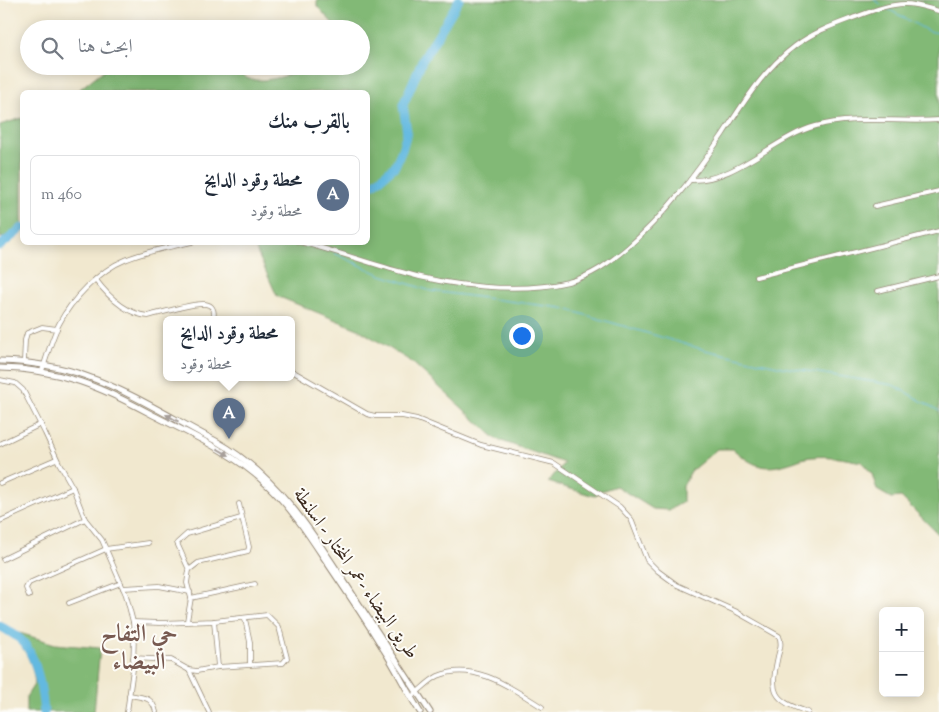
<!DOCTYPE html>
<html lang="ar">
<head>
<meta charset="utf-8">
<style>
  body { margin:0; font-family:"Sorts Mill Goudy",Amiri,serif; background:#f6f6f7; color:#1f2937; direction:rtl }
  .controls { position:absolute; right:15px; bottom:15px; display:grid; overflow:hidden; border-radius:8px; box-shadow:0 2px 12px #0003 }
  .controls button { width:45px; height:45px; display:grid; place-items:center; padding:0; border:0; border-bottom:1px solid #e0e1e3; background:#fff; color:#1f2937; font:25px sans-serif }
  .you { position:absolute; left:521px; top:335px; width:18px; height:18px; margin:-12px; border:4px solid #fff; border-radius:50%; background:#1a73e8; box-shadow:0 0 0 8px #1a73e833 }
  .badge { display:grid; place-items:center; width:32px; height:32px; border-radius:50%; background:#c8321e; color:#fff; font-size:16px; font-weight:700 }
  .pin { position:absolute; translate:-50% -41px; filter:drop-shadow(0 1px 2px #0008) }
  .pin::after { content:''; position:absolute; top:26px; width:18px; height:15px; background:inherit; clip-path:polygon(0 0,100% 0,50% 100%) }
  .popup { position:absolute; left:163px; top:316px; width:132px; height:65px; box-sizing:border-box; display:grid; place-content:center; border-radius:8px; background:#fff; filter:drop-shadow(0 1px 4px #0005); font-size:16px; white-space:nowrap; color:#747a83 }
  .popup b { font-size:19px; color:#1f2937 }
  .popup::after { content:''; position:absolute; left:50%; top:100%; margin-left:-10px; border:10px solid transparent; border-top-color:#fff }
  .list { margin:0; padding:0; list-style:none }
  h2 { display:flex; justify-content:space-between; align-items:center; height:65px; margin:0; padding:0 20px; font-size:21px }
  h2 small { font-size:16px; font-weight:400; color:#747a83 }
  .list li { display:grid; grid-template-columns:32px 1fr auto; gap:15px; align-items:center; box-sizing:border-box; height:80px; margin:0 10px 10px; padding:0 10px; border:1px solid #e0e1e3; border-radius:8px }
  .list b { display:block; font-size:19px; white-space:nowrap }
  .list p { margin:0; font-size:16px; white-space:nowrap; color:#747a83 }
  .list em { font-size:16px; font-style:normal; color:#747a83 }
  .icon { flex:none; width:28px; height:28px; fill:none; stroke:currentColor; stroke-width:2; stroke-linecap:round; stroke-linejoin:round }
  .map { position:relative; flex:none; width:939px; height:712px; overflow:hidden; direction:ltr }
  .search { position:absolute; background:#fff; box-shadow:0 2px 12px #0003; left:20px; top:20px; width:350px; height:55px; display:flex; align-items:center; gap:12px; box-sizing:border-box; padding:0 18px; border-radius:28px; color:#747a83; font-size:19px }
  .panel { position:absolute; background:#fff; box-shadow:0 2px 12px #0003; left:20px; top:90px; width:350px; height:155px; border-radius:8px; direction:rtl }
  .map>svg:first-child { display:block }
  .forest { fill:#82b976; stroke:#5e724a }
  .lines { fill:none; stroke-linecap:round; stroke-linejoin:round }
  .stream { stroke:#63b9e0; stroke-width:1 }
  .river { stroke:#63b9e0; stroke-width:9 }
  .street-casing { stroke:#968976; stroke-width:5.5 }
  .secondary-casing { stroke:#968976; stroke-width:7 }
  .street { stroke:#fff; stroke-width:4 }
  .secondary { stroke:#fff; stroke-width:5 }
  .oneway { fill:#a79f9a }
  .labels { text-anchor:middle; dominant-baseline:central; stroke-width:4; stroke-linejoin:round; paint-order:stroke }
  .street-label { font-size:19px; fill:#3b2a1e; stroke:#fdfcf7 }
  .district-label { font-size:24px; font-weight:bold; fill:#785a51; stroke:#fdfcf7 }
</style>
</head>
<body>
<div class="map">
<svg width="939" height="712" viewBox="0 0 939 712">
  <rect width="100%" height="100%" fill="#fdfcf7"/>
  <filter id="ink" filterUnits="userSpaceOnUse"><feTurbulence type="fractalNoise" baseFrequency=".02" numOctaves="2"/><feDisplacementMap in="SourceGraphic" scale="10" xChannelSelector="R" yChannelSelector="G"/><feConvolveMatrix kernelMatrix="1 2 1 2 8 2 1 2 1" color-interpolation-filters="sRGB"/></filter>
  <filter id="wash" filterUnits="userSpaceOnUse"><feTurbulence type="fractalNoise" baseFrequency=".0096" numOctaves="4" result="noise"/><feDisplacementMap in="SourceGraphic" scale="20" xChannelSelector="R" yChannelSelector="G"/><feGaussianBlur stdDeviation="1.12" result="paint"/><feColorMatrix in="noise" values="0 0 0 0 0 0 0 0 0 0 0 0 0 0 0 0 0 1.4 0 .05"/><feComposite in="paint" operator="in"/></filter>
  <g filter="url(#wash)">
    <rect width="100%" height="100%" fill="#f1e8cf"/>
    <g class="forest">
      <path d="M 317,0 L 939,0 L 939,535 L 901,497 L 891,498 L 877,490 L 872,474 L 862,462 C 845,459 829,455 812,457 C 805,457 799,460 793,462 C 766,471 755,468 733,449 L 717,449 L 691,471 L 683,486 L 683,502 L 669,510 L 653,509 L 616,486 L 601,491 L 594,496 L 548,482 L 564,463 L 496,439 L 412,362 L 358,329 L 277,296 L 253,243 L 368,242 L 368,92 L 76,92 L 109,66 L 234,66 C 238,70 244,77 249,79 C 268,83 292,75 308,66 L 361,66 L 361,29 L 338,29 L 317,6 Z"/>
      <path d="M 22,118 L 22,231 L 0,238 L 0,125 Z"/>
      <path d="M 10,630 L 55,644 L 100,648 L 94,712 L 26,712 L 26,697 L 35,683 C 32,659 24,649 10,630 Z"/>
    </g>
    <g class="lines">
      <g class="stream">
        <path d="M 874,0 L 882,5"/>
        <path d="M 886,8 L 928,31 L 939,33"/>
        <path d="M 312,242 L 317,245"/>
        <path d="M 334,253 L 381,275 L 431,291 L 562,308 L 705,350 L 782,367 L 893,385 L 939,411"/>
      </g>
      <g class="river">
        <path d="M 368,185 L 374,184 L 395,166 L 402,150 L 407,132 L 403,105 L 422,61 L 459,0"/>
        <path d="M 0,246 L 22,228"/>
        <path d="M 0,626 C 7,630 14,634 20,639 C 37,654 42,691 44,712"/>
      </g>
    </g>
  </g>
  <g filter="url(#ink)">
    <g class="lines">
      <g class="street-casing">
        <g id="street">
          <path d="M 690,180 C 736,182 774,137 816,126 C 856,115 898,123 939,120"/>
          <path d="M 875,206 L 939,191"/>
          <path d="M 299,242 C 333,250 365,262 398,271 C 447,286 519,294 568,282 C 592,276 609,263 627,248 C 665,215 695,175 723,134 C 744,102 764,69 795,46 C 812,33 831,26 850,19 C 867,13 887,4 905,4 C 916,4 928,8 939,11"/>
          <path d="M 756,277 L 939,231"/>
          <path d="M 96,280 C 108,296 126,314 148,316 C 158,313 169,311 179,308 C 192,305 219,296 213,320"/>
          <path d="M 878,291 L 939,276"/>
          <path d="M 24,361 L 25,340 L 27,333 L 42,327 L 57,329"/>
          <path d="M 42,371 C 47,356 52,338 59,324 C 71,300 100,270 125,260 C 146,251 170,247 192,242"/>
          <path d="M 292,371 L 367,414 L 375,416 L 402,416 L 417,419 L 481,445 L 554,463 L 620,507 L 631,519 L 647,560 L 658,571 L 677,585 L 735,611 L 779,636 C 782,643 780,649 778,656 C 770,693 772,700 808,712"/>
          <path d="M 0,380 L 15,383 L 23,390 L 45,433 L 59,463 L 73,488 L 85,519 L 102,540 L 126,595 L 133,622 L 134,636 L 133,669 L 127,712"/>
          <path d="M 0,444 L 41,424"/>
          <path d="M 0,483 L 56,459"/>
          <path d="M 0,521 L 73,488"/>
          <path d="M 3,559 L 85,519"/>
          <path d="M 189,570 L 198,563 L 248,551 L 249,547 L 239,504"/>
          <path d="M 123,588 L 159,586 L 190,592"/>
          <path d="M 29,596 L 26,588 L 29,583 L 106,549 L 148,543"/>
          <path d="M 191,598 L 255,584"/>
          <path d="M 69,603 L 121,583"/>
          <path d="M 245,619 L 250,642 L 250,664"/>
          <path d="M 187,621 L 191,598 L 187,583 L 189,570 L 177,543 L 187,534 L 241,518"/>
          <path d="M 214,621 L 218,667"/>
          <path d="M 133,622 L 160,623 L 214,621 L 267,615 L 279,627 L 287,658 L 283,663 L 218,667 L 197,671 L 189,670 L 171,660 L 133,658"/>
          <path d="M 189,670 L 209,712"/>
          <path d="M 129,695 C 144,698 152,696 156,712"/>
          <path d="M 411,697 C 420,691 428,681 438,676 C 474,660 513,689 542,707"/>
        </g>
      </g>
      <g class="secondary-casing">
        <g id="secondary">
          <path d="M 0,361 C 29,362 59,366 86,376 C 132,392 173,419 216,441 C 280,477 316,538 355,598 C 380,636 405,674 430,712"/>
          <path d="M 0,368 C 60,369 101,387 153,415 C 192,435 234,453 266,484 C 289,505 307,532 324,558 C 344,588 365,618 384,650 C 397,670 407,692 420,712"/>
        </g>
      </g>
      <use href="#street" class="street"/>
      <use href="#secondary" class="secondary"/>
    </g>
    <defs><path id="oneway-solid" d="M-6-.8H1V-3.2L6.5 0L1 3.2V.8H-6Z" transform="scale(1.25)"/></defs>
    <g class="oneway">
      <use href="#oneway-solid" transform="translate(172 418) rotate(-151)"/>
      <use href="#oneway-solid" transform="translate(223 452) rotate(30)"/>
    </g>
  </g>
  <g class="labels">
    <g class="street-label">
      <text transform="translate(355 574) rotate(55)">طريق البيضاء -عمر المختار - اسلنطة</text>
    </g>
    <g class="district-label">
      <text x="139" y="635">حي التفاح<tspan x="139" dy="28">البيضاء</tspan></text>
    </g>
  </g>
</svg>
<div class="controls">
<button>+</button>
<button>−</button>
</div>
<div class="you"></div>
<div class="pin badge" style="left:229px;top:439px;background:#5c6f8a">A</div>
<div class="popup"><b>محطة وقود الدايخ</b>محطة وقود</div>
<div class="search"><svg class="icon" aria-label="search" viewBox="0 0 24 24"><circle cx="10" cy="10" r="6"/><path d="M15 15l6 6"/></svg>ابحث هنا</div>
<section class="panel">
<h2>بالقرب منك<small></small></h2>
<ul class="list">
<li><span class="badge" style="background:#5c6f8a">A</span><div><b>محطة وقود الدايخ</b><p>محطة وقود</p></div><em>460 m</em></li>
</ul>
</section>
</div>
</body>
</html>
